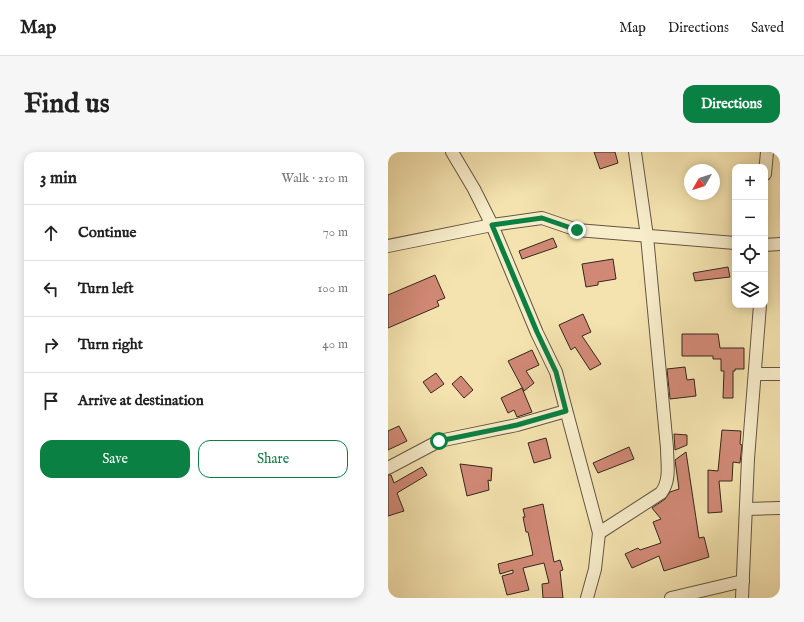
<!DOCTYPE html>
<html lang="en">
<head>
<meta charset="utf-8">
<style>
  body { margin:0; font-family:"IM FELL English",serif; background:#f6f6f6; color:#222 }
  .controls { position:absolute; right:12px; top:12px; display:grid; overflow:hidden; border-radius:8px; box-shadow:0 2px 10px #0003 }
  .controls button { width:36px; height:36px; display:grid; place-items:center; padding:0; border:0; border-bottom:1px solid #e0e0e0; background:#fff; color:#222; font:20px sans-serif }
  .compass { position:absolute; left:296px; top:12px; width:36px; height:36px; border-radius:50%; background:#fff; box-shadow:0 2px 10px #0003; rotate:231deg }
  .stop { position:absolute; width:12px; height:12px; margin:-9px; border:3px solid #0b8043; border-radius:50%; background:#fff }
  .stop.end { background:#0b8043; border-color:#fff; box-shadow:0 1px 4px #0008 }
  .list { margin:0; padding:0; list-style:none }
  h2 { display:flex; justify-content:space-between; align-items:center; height:52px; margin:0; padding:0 16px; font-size:17px }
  h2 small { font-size:13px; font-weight:400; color:#767676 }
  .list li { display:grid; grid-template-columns:26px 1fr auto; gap:12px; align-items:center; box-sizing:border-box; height:56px; padding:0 16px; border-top:1px solid #e0e0e0 }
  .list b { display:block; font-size:15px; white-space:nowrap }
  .list em { font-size:13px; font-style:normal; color:#767676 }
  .actions { display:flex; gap:8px; padding:12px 16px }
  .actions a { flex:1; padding:9px 0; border:1px solid #0b8043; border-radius:12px; text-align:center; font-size:14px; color:#0b8043 }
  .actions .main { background:#0b8043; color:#fff }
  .icon { flex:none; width:22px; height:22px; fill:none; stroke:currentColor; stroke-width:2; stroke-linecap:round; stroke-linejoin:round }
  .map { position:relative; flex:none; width:392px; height:446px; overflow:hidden; border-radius:12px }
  header { display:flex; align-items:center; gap:24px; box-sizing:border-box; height:56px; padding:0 20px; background:#fff; border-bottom:1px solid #e0e0e0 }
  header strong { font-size:19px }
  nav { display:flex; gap:22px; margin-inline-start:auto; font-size:14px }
  .intro { display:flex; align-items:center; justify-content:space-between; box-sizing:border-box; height:96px; padding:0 24px }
  h1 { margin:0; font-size:28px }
  .button { padding:10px 18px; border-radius:12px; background:#0b8043; color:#fff; font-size:14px; font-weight:700 }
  main { display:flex; gap:24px; padding:0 24px }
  aside { flex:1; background:#fff; border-radius:12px; box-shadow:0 2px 10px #0003 }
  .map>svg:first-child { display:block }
  .building { fill:#d18976; stroke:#34271e }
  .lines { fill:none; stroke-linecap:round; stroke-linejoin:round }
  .street-casing { stroke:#645642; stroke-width:14 }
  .street { stroke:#f8edcb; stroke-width:12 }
  .route { stroke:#0b8043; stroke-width:5 }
</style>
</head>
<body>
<header>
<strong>Map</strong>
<nav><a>Map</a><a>Directions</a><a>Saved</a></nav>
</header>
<div class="intro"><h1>Find us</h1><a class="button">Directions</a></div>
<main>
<aside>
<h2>3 min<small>Walk · 210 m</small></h2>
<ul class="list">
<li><svg class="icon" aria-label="ahead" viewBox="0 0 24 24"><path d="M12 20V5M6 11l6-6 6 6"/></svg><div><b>Continue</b></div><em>70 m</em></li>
<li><svg class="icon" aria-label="left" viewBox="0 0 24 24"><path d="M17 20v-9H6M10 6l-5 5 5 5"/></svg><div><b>Turn left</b></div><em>100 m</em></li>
<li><svg class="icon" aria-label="right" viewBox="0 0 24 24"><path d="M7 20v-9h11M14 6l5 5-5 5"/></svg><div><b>Turn right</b></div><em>40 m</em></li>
<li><svg class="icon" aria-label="arrive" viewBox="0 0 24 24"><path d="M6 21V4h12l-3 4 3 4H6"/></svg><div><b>Arrive at destination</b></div></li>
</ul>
<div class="actions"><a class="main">Save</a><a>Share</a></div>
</aside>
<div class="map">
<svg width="392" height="446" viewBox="0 0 392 446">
  <rect width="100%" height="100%" fill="#f4e3af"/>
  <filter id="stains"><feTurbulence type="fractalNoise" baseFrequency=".005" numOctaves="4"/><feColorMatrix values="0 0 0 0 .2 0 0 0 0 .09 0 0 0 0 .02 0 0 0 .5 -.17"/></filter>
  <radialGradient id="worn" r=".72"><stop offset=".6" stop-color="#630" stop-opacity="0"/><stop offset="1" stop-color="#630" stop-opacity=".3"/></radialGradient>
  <g class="building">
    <path d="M 206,0 L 227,0 L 230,11 L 212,17 Z"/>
    <path d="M 165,86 L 169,95 L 134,107 L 131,99 Z"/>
    <path d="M 225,107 L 228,127 L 210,130 L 210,133 L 198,135 L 194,112 Z"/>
    <path d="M 340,115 L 342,125 L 307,129 L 305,121 Z"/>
    <path d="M 47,123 L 57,146 L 49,149 L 51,154 L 0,176 L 0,143 Z"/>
    <path d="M 195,162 L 203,180 L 194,184 L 213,212 L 202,218 L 187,195 L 183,198 L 171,173 Z"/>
    <path d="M 294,182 L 330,182 L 332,196 L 356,196 L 356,217 L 347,217 L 347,219 L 345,219 L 345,246 L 335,246 L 336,219 L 333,219 L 333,207 L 325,207 L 325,204 L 294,204 Z"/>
    <path d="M 144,198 L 151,213 L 138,219 L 146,231 L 136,239 L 120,209 Z"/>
    <path d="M 297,215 L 299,228 L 306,227 L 308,244 L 282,247 L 279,217 Z"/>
    <path d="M 48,221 L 56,232 L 43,241 L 35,230 Z"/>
    <path d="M 73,224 L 85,238 L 76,246 L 64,232 Z"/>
    <path d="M 134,236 L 144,260 L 129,265 L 126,258 L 120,261 L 113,246 Z"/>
    <path d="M 11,274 L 19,289 L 0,298 L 0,279 Z"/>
    <path d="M 334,278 L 353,279 L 352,292 L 354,293 L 352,311 L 345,310 L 344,329 L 331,329 L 334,360 L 320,361 L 320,318 L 330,319 Z"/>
    <path d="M 286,282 L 299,283 L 299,293 L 287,298 Z"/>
    <path d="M 158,286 L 163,306 L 146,311 L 140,291 Z"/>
    <path d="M 241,295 L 246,307 L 210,321 L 205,311 Z"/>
    <path d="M 298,300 L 311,386 L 316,385 L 321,405 L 276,419 L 271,404 L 244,416 L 237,402 L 250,396 L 252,398 L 273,391 L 265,370 L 273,367 L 264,356 L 277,347 L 282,340 L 291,337 L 287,308 Z"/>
    <path d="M 72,312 L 104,316 L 103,329 L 100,328 L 101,338 L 79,344 Z"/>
    <path d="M 34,315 L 39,323 L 9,341 L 16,359 L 0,364 L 0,323 L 3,323 L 6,331 Z"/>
    <path d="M 155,352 L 166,410 L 172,408 L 175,418 L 172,419 L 175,446 L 155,446 L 154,432 L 161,431 L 156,411 L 135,416 L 141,438 L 119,443 L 114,424 L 125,421 L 125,418 L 112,422 L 110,412 L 145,403 L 140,380 L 138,380 L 135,365 L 137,365 L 135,357 Z"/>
  </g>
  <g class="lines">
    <g class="street-casing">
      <g id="street">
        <path d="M 64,0 L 86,37 L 104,73 L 149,181 L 168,220 L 211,381 L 207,417 L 199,446"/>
        <path d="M 377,22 L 379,0"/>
        <path d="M 377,93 L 392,92"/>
        <path d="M 0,94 L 104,73 L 154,66 L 189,78 L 347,91"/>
        <path d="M 368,222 L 392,222"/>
        <path d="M 0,316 L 51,289 L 129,273 L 178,259"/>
        <path d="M 358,357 L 392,356"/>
        <path d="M 211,381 L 273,341 C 283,328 279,311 279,296 L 259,84 L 247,0"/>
        <path d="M 283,446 L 355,429"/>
        <path d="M 354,446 L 360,307 L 372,153"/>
      </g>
    </g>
    <use href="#street" class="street"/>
  </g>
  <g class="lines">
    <path class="route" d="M 51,289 L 129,273 L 178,259 L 168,220 L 149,180 L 104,73 L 154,66 L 189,78"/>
  </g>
  <rect width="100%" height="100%" filter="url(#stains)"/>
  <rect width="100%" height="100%" fill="url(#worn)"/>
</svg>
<div class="controls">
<button>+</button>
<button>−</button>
<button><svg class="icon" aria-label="locate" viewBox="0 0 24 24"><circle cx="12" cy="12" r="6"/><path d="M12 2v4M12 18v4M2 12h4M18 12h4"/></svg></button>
<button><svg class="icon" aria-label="layers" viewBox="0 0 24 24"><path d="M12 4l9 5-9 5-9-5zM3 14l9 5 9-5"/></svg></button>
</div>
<svg class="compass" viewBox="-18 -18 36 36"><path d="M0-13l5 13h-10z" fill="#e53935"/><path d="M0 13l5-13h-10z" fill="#767676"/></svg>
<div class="stop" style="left:51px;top:289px"></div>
<div class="stop end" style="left:189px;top:78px"></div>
</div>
</main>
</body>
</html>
